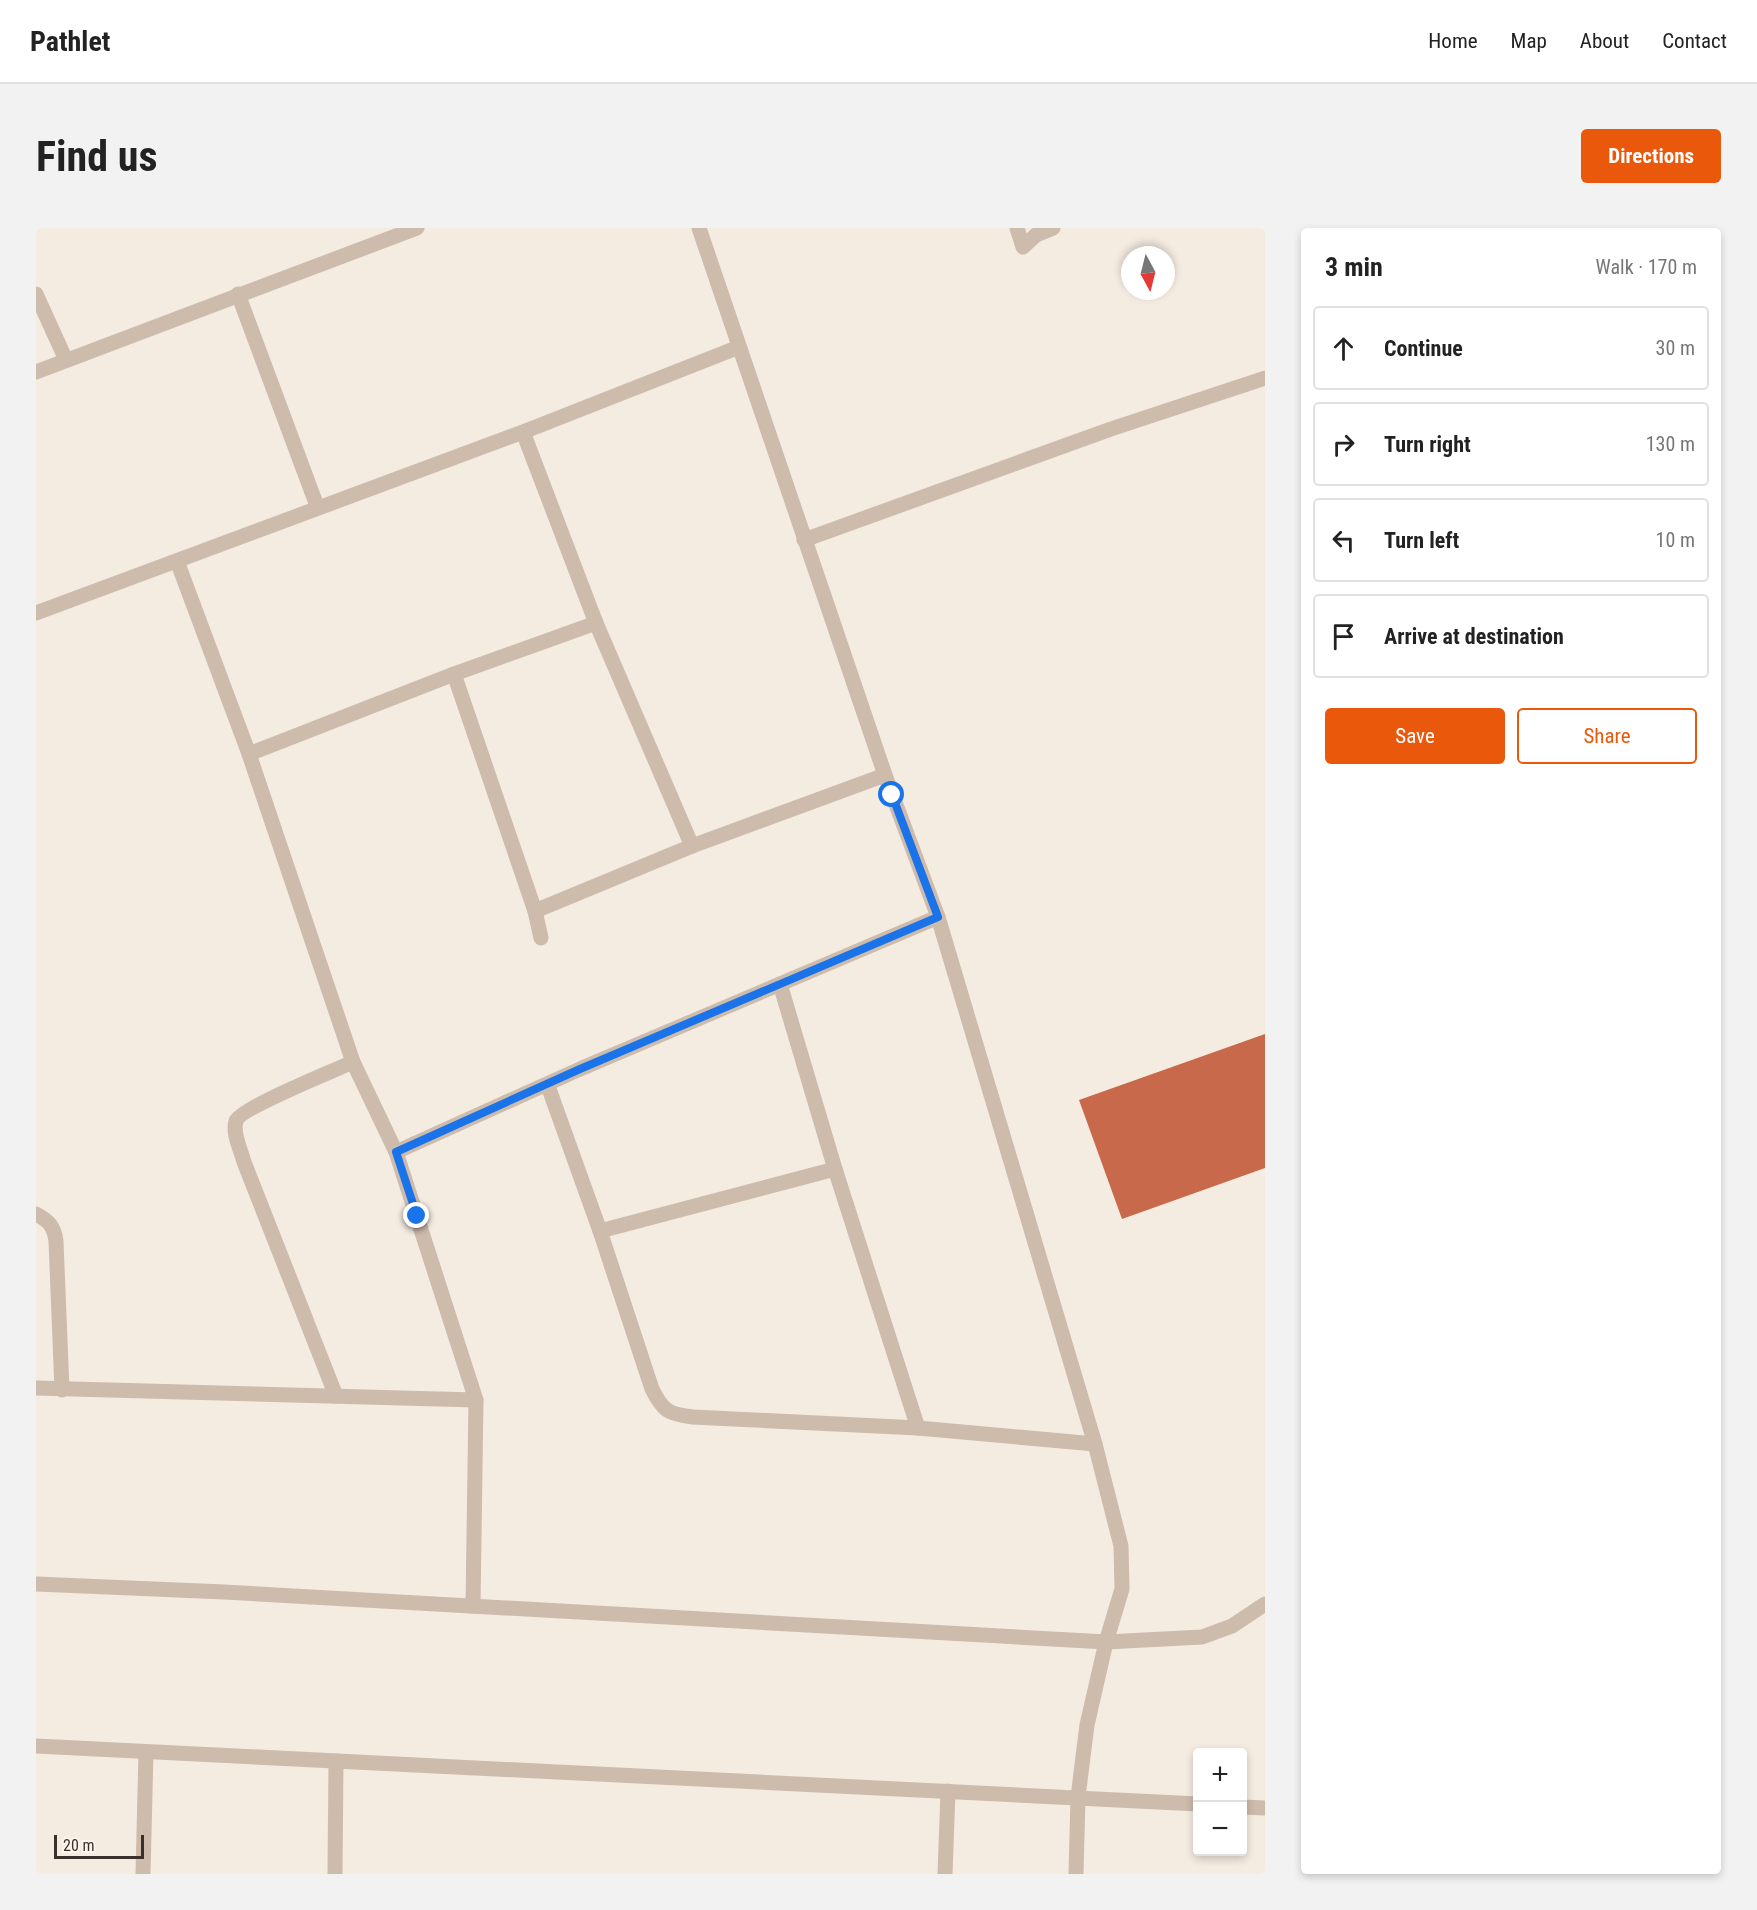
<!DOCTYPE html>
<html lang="en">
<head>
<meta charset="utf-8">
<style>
  body { margin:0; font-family:"Roboto Condensed",sans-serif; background:#f2f2f2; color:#222 }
  .controls { position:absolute; right:18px; bottom:18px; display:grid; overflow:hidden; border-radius:6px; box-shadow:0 3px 9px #0003 }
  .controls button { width:54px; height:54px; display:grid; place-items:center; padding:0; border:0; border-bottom:2px solid #e0e0e0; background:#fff; color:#222; font:30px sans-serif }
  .compass { position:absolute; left:1085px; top:18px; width:54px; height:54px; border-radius:50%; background:#fff; box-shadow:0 3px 9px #0003; rotate:173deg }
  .scale { position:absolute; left:18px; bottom:15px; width:90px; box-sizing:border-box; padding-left:6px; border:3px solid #3b302b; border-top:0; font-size:16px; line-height:21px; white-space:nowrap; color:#3b302b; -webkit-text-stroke:4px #fbf5ee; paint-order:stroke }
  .stop { position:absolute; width:18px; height:18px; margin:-14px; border:4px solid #1a73e8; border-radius:50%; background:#fff }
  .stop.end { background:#1a73e8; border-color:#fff; box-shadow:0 2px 6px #0008 }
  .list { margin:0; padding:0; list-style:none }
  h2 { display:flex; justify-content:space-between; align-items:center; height:78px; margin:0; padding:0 24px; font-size:26px }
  h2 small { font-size:20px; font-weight:400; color:#767676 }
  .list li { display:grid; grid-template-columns:39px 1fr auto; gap:18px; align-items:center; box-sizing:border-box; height:84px; margin:0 12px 12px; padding:0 12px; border:2px solid #e0e0e0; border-radius:6px }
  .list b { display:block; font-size:22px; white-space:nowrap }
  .list em { font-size:20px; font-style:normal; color:#767676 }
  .actions { display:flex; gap:12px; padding:18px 24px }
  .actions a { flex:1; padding:14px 0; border:2px solid #ea580c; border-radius:6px; text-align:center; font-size:21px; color:#ea580c }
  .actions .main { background:#ea580c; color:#fff }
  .icon { flex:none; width:33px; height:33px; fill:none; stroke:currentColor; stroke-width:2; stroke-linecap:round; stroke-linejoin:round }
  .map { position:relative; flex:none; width:1229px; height:1646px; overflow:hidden; border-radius:6px }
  header { display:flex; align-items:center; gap:36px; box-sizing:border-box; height:84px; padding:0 30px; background:#fff; border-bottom:2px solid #e0e0e0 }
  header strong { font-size:28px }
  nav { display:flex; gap:33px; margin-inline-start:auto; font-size:21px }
  .intro { display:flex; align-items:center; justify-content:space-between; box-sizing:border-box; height:144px; padding:0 36px }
  h1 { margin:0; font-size:42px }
  .button { padding:15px 27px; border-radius:6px; background:#ea580c; color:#fff; font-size:21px; font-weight:700 }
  main { display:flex; gap:36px; padding:0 36px }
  aside { flex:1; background:#fff; border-radius:6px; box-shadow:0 3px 9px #0003 }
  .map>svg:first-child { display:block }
  .building { fill:#c8694b }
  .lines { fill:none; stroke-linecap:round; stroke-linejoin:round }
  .minor { stroke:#cdbbac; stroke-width:15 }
  .route { stroke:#1a73e8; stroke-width:8 }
</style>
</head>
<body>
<header>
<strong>Pathlet</strong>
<nav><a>Home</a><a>Map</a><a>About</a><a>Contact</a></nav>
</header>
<div class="intro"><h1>Find us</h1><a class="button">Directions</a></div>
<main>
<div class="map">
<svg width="1229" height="1646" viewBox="0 0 1229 1646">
  <rect width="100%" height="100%" fill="#f4ebe1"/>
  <path class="building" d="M 1229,806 L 1229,940 L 1086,991 L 1043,872 Z"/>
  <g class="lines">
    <g class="minor">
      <path d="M 663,0 L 849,547 L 902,689 L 1059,1216 L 1085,1318 L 1086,1361 L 1070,1414 L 1051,1497 L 1042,1569 L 1040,1646"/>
      <path d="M 981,0 L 987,19 L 1000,7 L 1017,0"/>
      <path d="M 0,66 L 30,132"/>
      <path d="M 202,66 L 281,278"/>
      <path d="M 0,144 L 381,0"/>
      <path d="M 487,204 L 560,395 L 656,618"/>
      <path d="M 768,312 L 1075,201 L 1229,150"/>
      <path d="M 141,333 L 213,526 L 317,834 L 360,924 L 440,1172 L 437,1378"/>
      <path d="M 0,385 L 487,204 L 703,119"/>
      <path d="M 418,446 L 499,683 L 505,710"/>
      <path d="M 213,526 L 418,446 L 560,395"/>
      <path d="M 499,683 L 656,618 L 849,547"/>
      <path d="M 744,756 L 799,941 L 882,1200"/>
      <path d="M 512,858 L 564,1003"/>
      <path d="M 360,924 L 544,841 L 902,689"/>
      <path d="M 799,941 L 564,1003 L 616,1161 C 627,1183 632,1186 657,1189 L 882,1200 L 1059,1216"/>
      <path d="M 0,986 C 13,993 18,998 20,1013 L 26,1162"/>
      <path d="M 0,1160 L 440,1172"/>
      <path d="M 300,1168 L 208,934 C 205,922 196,905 200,893 C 205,880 299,842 317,834"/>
      <path d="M 0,1356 L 188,1364 L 1070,1414 L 1166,1409 L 1196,1398 L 1229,1376"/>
      <path d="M 0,1518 L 1162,1576"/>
      <path d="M 1206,1579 L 1229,1580"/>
      <path d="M 107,1646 L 110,1524"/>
      <path d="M 299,1646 L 300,1533"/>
      <path d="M 909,1646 L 912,1563"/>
    </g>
  </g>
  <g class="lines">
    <path class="route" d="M 381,988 L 360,924 L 544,841 L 902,689 L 856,567"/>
  </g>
</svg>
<div class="controls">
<button>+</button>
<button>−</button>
</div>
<svg class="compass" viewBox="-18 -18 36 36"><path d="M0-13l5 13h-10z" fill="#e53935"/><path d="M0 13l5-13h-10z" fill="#767676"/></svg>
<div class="scale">20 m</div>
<div class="stop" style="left:856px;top:567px"></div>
<div class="stop end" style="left:381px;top:988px"></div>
</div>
<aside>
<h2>3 min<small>Walk · 170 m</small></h2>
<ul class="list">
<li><svg class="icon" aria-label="ahead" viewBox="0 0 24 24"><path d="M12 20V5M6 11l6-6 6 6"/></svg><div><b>Continue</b></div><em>30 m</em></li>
<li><svg class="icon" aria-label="right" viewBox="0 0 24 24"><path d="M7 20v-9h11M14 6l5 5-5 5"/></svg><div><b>Turn right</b></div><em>130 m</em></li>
<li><svg class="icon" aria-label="left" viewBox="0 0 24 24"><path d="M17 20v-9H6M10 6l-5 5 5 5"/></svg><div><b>Turn left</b></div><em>10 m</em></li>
<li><svg class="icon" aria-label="arrive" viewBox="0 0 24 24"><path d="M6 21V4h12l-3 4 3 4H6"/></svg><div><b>Arrive at destination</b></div></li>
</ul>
<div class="actions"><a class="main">Save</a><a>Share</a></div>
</aside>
</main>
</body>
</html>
